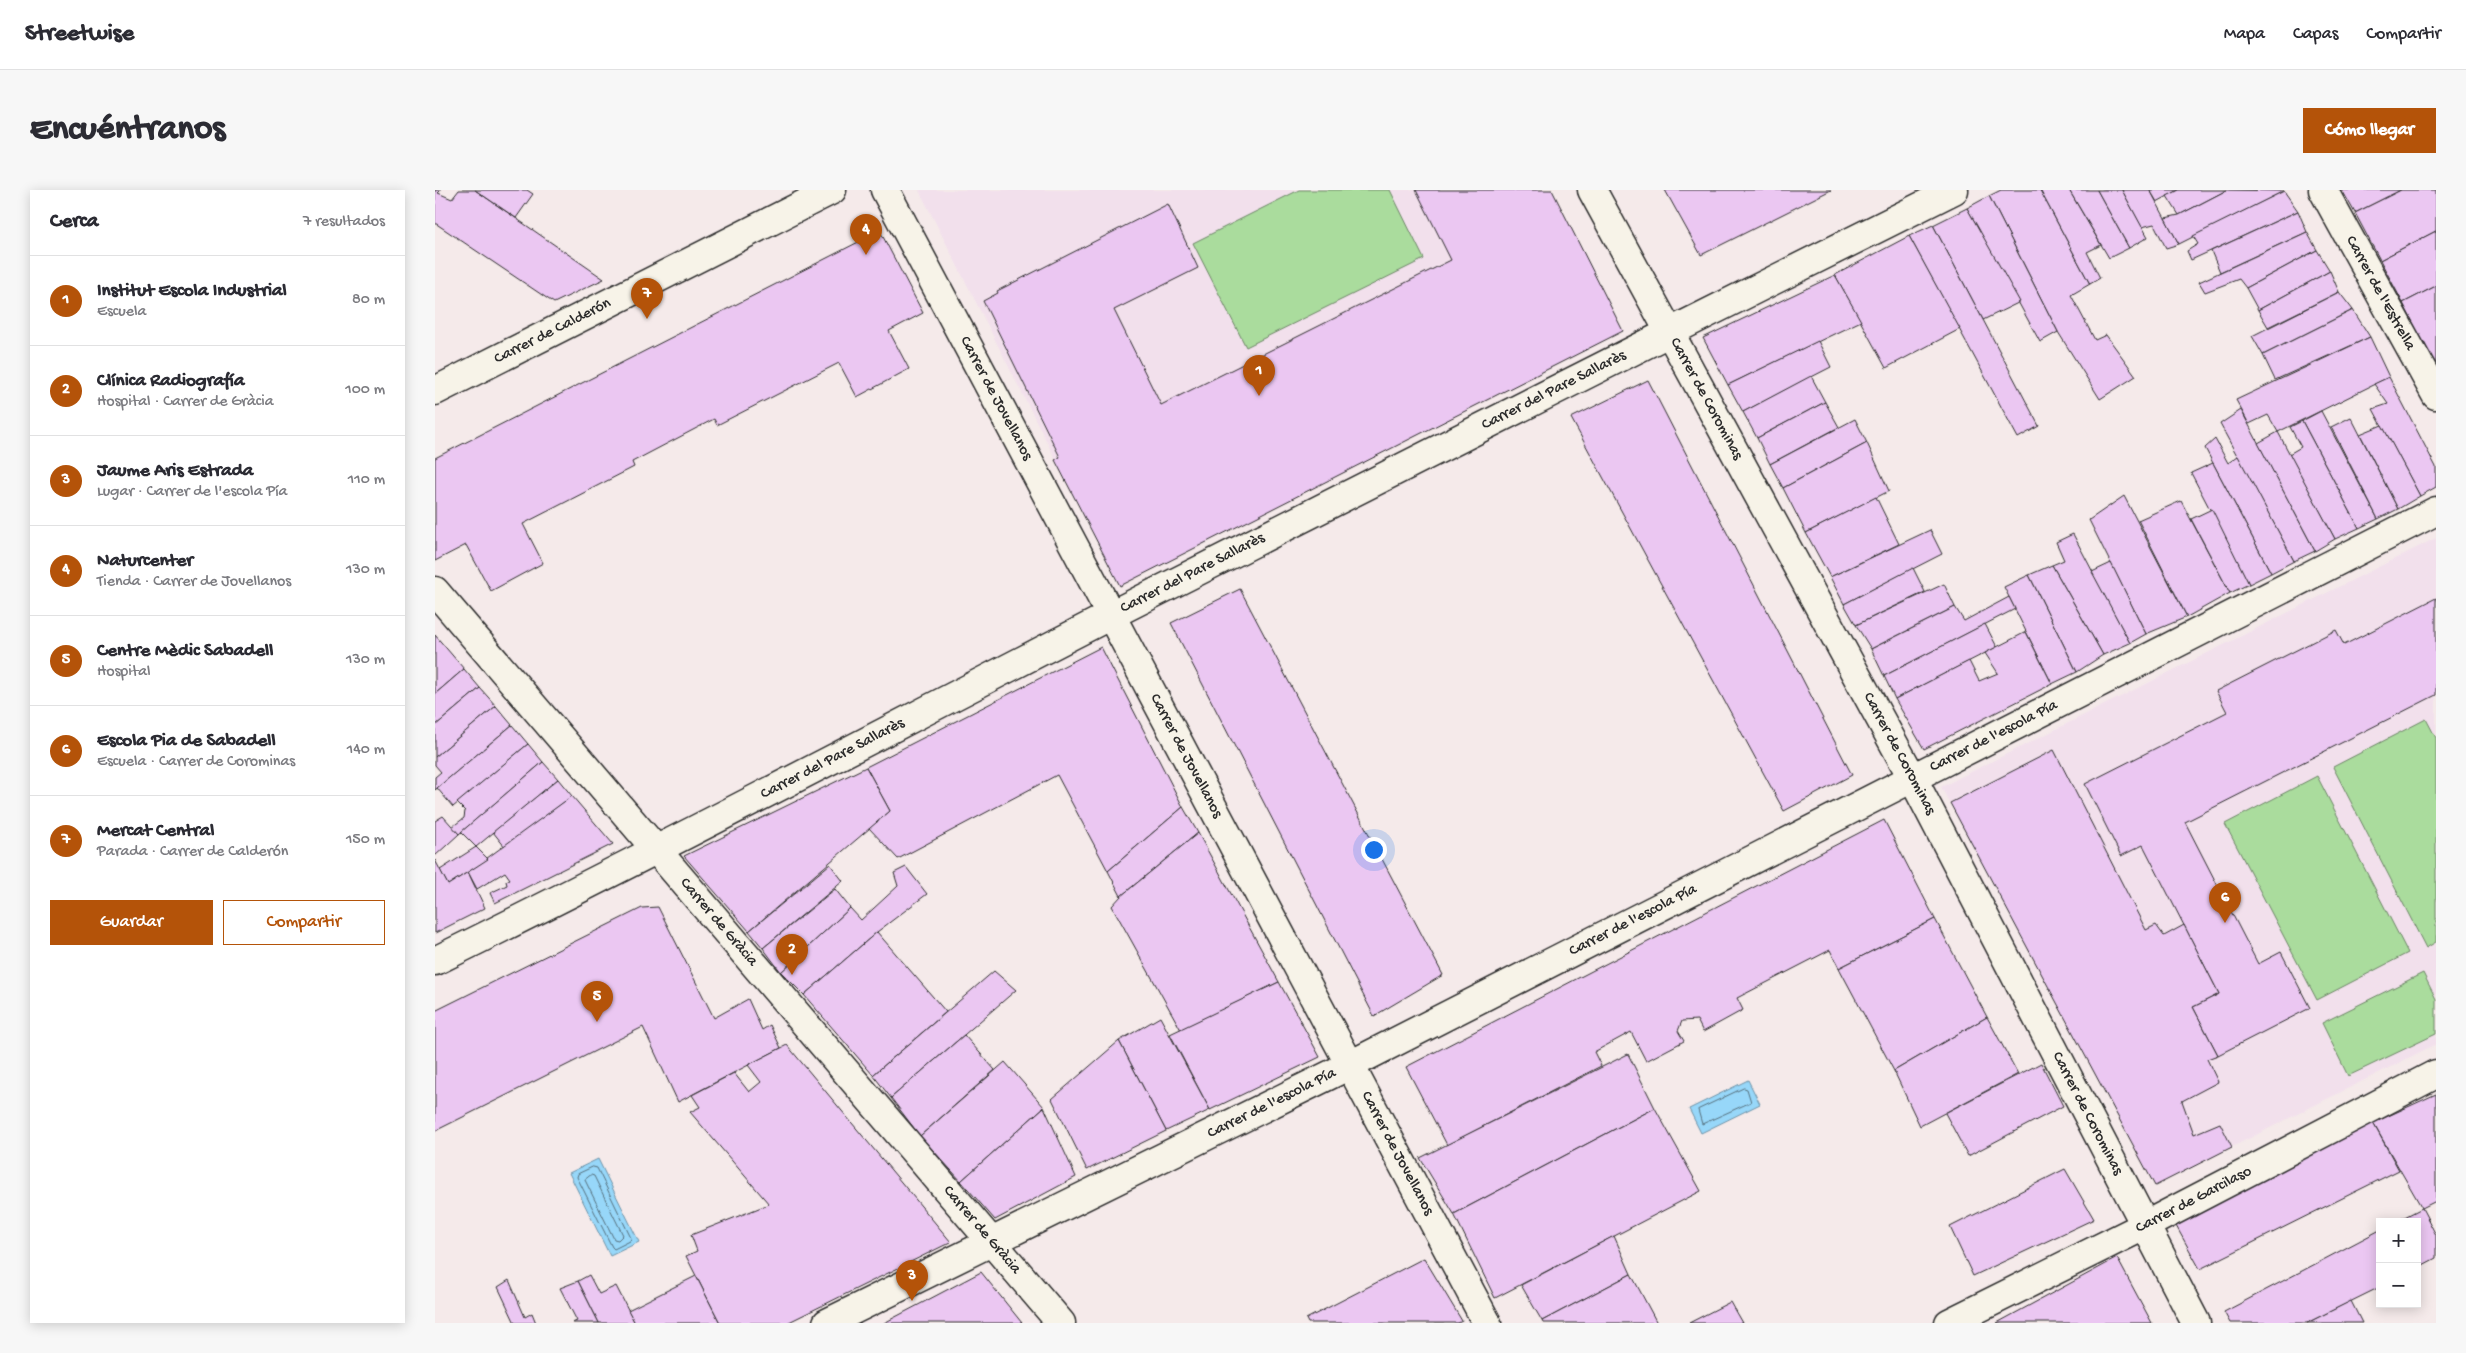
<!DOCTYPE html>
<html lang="es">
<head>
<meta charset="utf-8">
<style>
  body { margin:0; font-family:"Gochi Hand",sans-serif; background:#f7f7f7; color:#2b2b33 }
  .controls { position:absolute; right:15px; bottom:15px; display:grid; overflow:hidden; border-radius:0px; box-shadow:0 2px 12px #0003 }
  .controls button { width:45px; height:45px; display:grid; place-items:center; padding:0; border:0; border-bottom:1px solid #e1e1e2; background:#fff; color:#2b2b33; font:25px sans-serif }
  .you { position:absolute; left:938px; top:659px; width:18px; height:18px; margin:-12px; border:4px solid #fff; border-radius:50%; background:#1a73e8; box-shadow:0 0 0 8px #1a73e833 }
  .badge { display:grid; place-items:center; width:32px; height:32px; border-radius:50%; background:#b45309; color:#fff; font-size:16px; font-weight:700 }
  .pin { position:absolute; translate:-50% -41px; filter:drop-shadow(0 1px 2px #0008) }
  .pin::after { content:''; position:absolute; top:26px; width:18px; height:15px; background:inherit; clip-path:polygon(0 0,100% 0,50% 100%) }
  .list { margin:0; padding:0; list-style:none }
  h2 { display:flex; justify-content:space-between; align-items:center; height:65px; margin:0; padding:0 20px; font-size:21px }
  h2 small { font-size:16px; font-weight:400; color:#7c7c81 }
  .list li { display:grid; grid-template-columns:32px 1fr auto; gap:15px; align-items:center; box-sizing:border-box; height:90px; padding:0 20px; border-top:1px solid #e1e1e2 }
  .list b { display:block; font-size:19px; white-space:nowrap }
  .list p { margin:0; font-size:16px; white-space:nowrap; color:#7c7c81 }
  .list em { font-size:16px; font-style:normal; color:#7c7c81 }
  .actions { display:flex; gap:10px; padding:15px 20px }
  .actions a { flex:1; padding:11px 0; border:1px solid #b45309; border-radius:0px; text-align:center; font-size:18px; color:#b45309 }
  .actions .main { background:#b45309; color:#fff }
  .map { position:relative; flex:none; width:2001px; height:1133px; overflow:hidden; border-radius:0px }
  header { display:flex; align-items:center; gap:30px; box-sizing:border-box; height:70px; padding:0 25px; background:#fff; border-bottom:1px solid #e1e1e2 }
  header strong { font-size:24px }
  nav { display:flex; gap:28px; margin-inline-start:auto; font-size:18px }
  .intro { display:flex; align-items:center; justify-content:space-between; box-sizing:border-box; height:120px; padding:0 30px }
  h1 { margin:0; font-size:35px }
  .button { padding:12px 22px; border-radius:0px; background:#b45309; color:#fff; font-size:18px; font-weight:700 }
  main { display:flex; gap:30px; padding:0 30px }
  aside { flex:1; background:#fff; border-radius:0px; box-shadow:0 2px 12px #0003 }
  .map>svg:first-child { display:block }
  .built { fill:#f2e0ec }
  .green { fill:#aadc9d; stroke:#6a8464 }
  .water { fill:#97d7f9; stroke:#6c92a7 }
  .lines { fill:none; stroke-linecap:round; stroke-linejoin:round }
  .shore { stroke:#56707d; stroke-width:1 }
  .building { fill:#ebc7f2; stroke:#2b2b2b }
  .minor-casing { stroke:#2b2b2b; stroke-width:31 }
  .minor { stroke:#f7f3e8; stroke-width:28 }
  .labels { text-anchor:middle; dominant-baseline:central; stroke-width:4; stroke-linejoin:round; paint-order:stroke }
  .street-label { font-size:16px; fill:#2b2b2b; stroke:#f7f3e8 }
</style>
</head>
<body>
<header>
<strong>Streetwise</strong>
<nav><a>Mapa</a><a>Capas</a><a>Compartir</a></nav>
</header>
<div class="intro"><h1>Encuéntranos</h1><a class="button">Cómo llegar</a></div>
<main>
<aside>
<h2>Cerca<small>7 resultados</small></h2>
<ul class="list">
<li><span class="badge">1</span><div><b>Institut Escola Industrial</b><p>Escuela</p></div><em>80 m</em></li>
<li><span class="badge">2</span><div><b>Clínica Radiografía</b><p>Hospital · Carrer de Gràcia</p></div><em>100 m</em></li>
<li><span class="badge">3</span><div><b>Jaume Aris Estrada</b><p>Lugar · Carrer de l'escola Pía</p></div><em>110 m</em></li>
<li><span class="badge">4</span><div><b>Naturcenter</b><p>Tienda · Carrer de Jovellanos</p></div><em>130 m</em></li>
<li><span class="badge">5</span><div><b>Centre Mèdic Sabadell</b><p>Hospital</p></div><em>130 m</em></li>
<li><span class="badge">6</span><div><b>Escola Pia de Sabadell</b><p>Escuela · Carrer de Corominas</p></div><em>140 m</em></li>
<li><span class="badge">7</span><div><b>Mercat Central</b><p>Parada · Carrer de Calderón</p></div><em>150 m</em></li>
</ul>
<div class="actions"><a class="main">Guardar</a><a>Compartir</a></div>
</aside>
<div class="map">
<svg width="2001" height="1133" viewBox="0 0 2001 1133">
  <rect width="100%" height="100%" fill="#f5eaea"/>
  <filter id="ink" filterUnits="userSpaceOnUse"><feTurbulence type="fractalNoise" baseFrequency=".02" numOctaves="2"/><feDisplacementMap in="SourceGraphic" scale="10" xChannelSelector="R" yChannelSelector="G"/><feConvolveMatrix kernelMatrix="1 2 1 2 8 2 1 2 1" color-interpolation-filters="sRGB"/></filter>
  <g filter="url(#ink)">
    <g class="built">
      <path d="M 484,0 L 1117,0 L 1188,141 L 685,396 Z"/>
      <path d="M 2001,348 L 2001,854 L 1720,996 L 1506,597 Z"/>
    </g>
    <g class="green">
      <path d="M 864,0 L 955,0 L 989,69 L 811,157 L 758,53 Z"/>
      <path d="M 1991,529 L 2001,548 L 2001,752 L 1991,758 L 1898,577 Z"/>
      <path d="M 1882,586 L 1973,763 L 1882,810 L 1790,634 Z"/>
      <path d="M 1988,783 L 2001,809 L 2001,844 L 1913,886 L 1887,833 Z"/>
    </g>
    <g class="water">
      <path d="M 1313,890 L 1325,914 L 1266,943 L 1254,919 Z"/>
      <path d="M 163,969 L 204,1052 L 175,1066 L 134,983 Z"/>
    </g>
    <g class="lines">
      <g class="shore">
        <path d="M 1309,898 L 1312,899 L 1316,912 L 1267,934 L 1263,920 Z"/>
        <path d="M 158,977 L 162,978 L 196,1048 L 195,1051 L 179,1059 L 177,1057 L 142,987 L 143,984 Z"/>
        <path d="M 156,985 L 159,986 L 188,1045 L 183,1050 L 179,1049 L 150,990 Z"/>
      </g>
    </g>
    <g class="building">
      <path d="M 0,0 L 6,0 L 3,3 L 17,9 L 24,0 L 40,0 L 169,89 L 119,113 L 0,33 Z"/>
      <path d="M 40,0 L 92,0 L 98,4 L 81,28 Z"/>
      <path d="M 981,0 L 1117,0 L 1188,141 L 685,396 L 620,270 L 625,267 L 548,111 L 563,103 L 562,101 L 733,14 L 763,78 L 679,120 L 726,215 L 1016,70 Z"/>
      <path d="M 1230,0 L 1396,0 L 1266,65 Z"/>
      <path d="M 1566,0 L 1605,0 L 1655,94 L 1636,105 L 1660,150 L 1671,145 L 1701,186 L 1665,209 L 1623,142 L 1554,6 Z"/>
      <path d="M 1605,0 L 1634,0 L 1666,55 L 1652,62 L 1665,88 L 1655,94 Z"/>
      <path d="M 1634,0 L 1662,0 L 1694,58 L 1674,68 Z"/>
      <path d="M 1662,0 L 1687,0 L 1713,47 L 1694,58 Z"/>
      <path d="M 1687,0 L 1715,0 L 1744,54 L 1731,58 L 1719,34 L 1707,37 Z"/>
      <path d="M 1715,0 L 1744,0 L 1722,12 Z"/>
      <path d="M 1744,0 L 1792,0 L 1744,25 L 1732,6 Z"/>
      <path d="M 1792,0 L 1849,1 L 1744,54 L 1730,28 L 1744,25 Z"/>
      <path d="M 1907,0 L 1966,0 L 1920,23 Z"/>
      <path d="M 1966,0 L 2001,0 L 2001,41 L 1945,70 L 1920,23 Z"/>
      <path d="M 1849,1 L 1863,21 L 1756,70 L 1752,61 L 1763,54 L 1758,46 Z"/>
      <path d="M 1554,6 L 1623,142 L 1605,152 L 1532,18 Z"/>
      <path d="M 1532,18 L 1585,112 L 1548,130 L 1498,35 Z"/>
      <path d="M 1863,21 L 1872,42 L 1785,82 L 1776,61 Z"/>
      <path d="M 1498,35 L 1604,236 L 1583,248 L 1474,46 Z"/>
      <path d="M 445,41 L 488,123 L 454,141 L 474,179 L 422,207 L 404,173 L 282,235 L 279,229 L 197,272 L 199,277 L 88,334 L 108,373 L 56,401 L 31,355 L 0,371 L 0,268 Z"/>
      <path d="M 2001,41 L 2001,96 L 1968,113 L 1945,70 Z"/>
      <path d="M 1872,42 L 1882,60 L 1811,98 L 1804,89 L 1770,102 L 1764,92 Z"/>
      <path d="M 1474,46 L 1525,139 L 1451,178 L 1400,85 Z"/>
      <path d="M 1882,60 L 1895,81 L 1823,120 L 1811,98 Z"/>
      <path d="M 1895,81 L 1904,102 L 1833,137 L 1823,120 Z"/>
      <path d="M 1400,85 L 1426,131 L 1293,195 L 1268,148 Z"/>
      <path d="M 2001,96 L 2001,178 L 1968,113 Z"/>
      <path d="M 1904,102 L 1918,120 L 1828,165 L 1817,146 Z"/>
      <path d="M 1918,120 L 1935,147 L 1840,190 L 1828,165 Z"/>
      <path d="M 1935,147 L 1954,187 L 1843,242 L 1833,225 L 1814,234 L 1801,210 Z"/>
      <path d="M 1383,151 L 1396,177 L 1308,222 L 1293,195 Z"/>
      <path d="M 1376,186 L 1390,212 L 1322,248 L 1308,222 Z"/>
      <path d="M 1954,187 L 2001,277 L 2001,297 L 1985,306 L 1938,219 L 1953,214 L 1939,194 Z"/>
      <path d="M 1213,190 L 1417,585 L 1349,621 L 1136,228 Z"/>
      <path d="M 1390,212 L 1404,237 L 1335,274 L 1322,248 Z"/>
      <path d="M 1806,220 L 1880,361 L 1859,371 L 1785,234 Z"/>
      <path d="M 1886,221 L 1943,329 L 1924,338 L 1867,231 Z"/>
      <path d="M 1916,227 L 1963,319 L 1943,329 L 1896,237 Z"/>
      <path d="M 1420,229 L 1432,253 L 1348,298 L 1335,274 Z"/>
      <path d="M 1867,231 L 1924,338 L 1900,349 L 1854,264 L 1866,257 L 1855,237 Z"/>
      <path d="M 1947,235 L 1985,306 L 1963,319 L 1925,244 Z"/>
      <path d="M 1843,242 L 1900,349 L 1880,361 L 1823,253 Z"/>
      <path d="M 1780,249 L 1793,273 L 1803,266 L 1859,371 L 1836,383 L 1770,258 Z"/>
      <path d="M 1432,253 L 1454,301 L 1371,343 L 1348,298 Z"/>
      <path d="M 1778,273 L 1836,383 L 1814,394 L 1756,283 Z"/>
      <path d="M 1689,306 L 1752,427 L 1711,444 L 1654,330 Z"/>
      <path d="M 1441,307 L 1464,354 L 1395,387 L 1371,343 Z"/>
      <path d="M 1746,311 L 1795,403 L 1752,427 L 1703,330 Z"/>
      <path d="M 1777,319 L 1814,394 L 1795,403 L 1756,329 Z"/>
      <path d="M 1495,340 L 1507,364 L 1409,414 L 1395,387 Z"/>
      <path d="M 1638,344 L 1695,453 L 1668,465 L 1617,375 L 1629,370 L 1621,352 Z"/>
      <path d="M 1676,373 L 1711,444 L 1695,453 L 1657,382 Z"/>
      <path d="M 1617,375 L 1668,465 L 1642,482 L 1594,385 Z"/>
      <path d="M 1478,378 L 1490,402 L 1421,435 L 1409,414 Z"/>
      <path d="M 1594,385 L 1642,482 L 1617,494 L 1569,397 Z"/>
      <path d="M 1509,394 L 1520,417 L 1436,459 L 1421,435 Z"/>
      <path d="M 805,399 L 1008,785 L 939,826 L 736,433 Z"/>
      <path d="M 1574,407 L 1580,419 L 1449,486 L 1436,459 L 1520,417 L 1529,431 Z"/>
      <path d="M 2001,408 L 2001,505 L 1750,632 L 1823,774 L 1846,762 L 1875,818 L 1783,865 L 1758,817 L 1784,804 L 1708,655 L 1686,666 L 1650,594 L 1792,522 L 1781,501 L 1901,440 L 1909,455 Z"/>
      <path d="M 1550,434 L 1562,457 L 1460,509 L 1449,486 Z"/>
      <path d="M 1591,442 L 1617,494 L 1489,559 L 1460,509 L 1534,471 L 1544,491 L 1563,483 L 1550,463 Z"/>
      <path d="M 0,445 L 29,479 L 0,504 Z"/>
      <path d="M 666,457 L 748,617 L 673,681 L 622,585 L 463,669 L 434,638 L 455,621 L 431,577 Z"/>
      <path d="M 29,479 L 45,498 L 0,536 L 0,504 Z"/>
      <path d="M 45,498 L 61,516 L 0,567 L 0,536 Z"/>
      <path d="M 61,516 L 77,535 L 0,600 L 0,587 L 6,582 L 0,575 L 0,567 Z"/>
      <path d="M 77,535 L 93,554 L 18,617 L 2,598 Z"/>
      <path d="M 93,554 L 108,572 L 24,644 L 17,637 L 29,628 L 30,621 L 22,613 Z"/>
      <path d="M 1619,560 L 1711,740 L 1721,735 L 1729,746 L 1749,735 L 1784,804 L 1758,817 L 1783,865 L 1772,869 L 1783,892 L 1747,911 L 1759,944 L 1785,933 L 1797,957 L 1720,996 L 1515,613 Z"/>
      <path d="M 108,572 L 123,589 L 41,657 L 26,642 Z"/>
      <path d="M 431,577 L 455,621 L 314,741 L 249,666 Z"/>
      <path d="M 123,589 L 137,606 L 70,657 L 58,642 Z"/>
      <path d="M 137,606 L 178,654 L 60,713 L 55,703 L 72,695 L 71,691 L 75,689 L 70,682 L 42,699 L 33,682 Z"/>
      <path d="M 748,617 L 763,643 L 686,706 L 673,681 Z"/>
      <path d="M 8,626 L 24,644 L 0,666 L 0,631 Z"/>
      <path d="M 1449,630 L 1500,729 L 1404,778 L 1395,760 L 1302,808 L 1308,820 L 1268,842 L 1262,830 L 1247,831 L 1243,841 L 1249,851 L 1211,871 L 1196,842 L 1159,862 L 1166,876 L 1012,955 L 971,877 Z"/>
      <path d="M 763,643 L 844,792 L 746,840 L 677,716 L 686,706 Z"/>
      <path d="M 41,657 L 53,669 L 13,695 L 5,680 Z"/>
      <path d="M 0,670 L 13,695 L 33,682 L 50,718 L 0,743 Z"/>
      <path d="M 395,674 L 408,691 L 328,758 L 314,741 Z"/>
      <path d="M 471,677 L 492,704 L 442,742 L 369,805 L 346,782 L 415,718 L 426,730 L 463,696 L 459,683 Z"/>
      <path d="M 400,699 L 415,718 L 346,782 L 328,758 Z"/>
      <path d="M 223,717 L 279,828 L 313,809 L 327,840 L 335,835 L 346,858 L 243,912 L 208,837 L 0,941 L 0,821 L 207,718 Z"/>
      <path d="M 1500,729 L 1552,827 L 1459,881 L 1404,778 Z"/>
      <path d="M 442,742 L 511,822 L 438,885 L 369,805 Z"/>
      <path d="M 559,781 L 581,800 L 456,908 L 438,885 Z"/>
      <path d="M 844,792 L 885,867 L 775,920 L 735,844 Z"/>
      <path d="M 725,827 L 775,920 L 731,941 L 684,851 Z"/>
      <path d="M 1552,827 L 1583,884 L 1485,936 L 1459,881 Z"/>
      <path d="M 529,845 L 560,880 L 485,946 L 456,908 Z"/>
      <path d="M 684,851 L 731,941 L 652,980 L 617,909 Z"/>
      <path d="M 352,855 L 516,1052 L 352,1133 L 285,1133 L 251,1066 L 262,1061 L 256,1045 L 334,1014 L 255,922 L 265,917 L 257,905 L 299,883 L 314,902 L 326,892 L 313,875 Z"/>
      <path d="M 1193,864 L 1220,918 L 1019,1024 L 985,968 Z"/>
      <path d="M 570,872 L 609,917 L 526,991 L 485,946 Z"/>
      <path d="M 1606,873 L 1628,916 L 1533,966 L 1510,923 Z"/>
      <path d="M 2001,904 L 2001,1011 L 1987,1018 L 1938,933 Z"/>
      <path d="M 609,917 L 641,987 L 560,1030 L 526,991 Z"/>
      <path d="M 1220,918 L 1266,1001 L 1060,1108 L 1019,1024 Z"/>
      <path d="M 1938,933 L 1964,980 L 1765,1079 L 1740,1034 Z"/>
      <path d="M 1630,979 L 1659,1029 L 1538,1086 L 1515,1037 Z"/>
      <path d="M 1987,1018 L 2001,1045 L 2001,1068 L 1982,1078 L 1982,1032 L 1960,1032 Z"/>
      <path d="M 1945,1040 L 1945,1097 L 1872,1133 L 1795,1133 L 1789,1122 Z"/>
      <path d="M 1179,1046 L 1196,1084 L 1107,1131 L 1086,1095 Z"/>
      <path d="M 989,1068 L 1027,1131 L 1023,1133 L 873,1133 L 871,1129 Z"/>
      <path d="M 1682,1068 L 1717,1133 L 1562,1133 Z"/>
      <path d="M 546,1082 L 587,1133 L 449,1133 Z"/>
      <path d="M 1196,1084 L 1222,1133 L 1108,1133 L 1107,1131 Z"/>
      <path d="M 154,1085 L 164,1104 L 181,1096 L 200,1133 L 164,1133 L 143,1091 Z"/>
      <path d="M 261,1086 L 285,1133 L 200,1133 L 193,1120 Z"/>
      <path d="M 74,1090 L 90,1127 L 97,1123 L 101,1133 L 80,1133 L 63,1097 Z"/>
      <path d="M 143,1091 L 164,1133 L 137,1133 L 142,1131 L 125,1098 Z"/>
      <path d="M 1916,1111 L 1927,1133 L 1872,1133 Z"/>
      <path d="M 1295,1112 L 1307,1133 L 1254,1133 Z"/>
    </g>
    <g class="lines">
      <g class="minor-casing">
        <g id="minor">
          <path id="s1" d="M 450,0 L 1052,1133"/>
          <path id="s2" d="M 1157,0 L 1478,589 L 1761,1133"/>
          <path id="s3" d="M 1888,0 L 2001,205"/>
          <path id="s4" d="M 0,201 L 397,0"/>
          <path id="s5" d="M 0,401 L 626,1133"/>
          <path id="s6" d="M 0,771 C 228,659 452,540 678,424 C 958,281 1238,140 1519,0"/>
          <path id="s7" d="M 392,1133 L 915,875 L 2001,321"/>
          <path id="s8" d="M 1514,1133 L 1709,1036 L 2001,884"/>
        </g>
      </g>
      <use href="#minor" class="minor"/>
    </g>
  </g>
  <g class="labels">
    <g class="street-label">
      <text stroke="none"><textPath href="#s3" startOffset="118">Carrer de l'Estrella</textPath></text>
      <text stroke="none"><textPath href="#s4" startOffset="132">Carrer de Calderón</textPath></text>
      <text stroke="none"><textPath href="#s6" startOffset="1256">Carrer del Pare Sallarès</textPath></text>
      <text stroke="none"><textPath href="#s2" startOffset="238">Carrer de Corominas</textPath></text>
      <text stroke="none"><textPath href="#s1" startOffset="236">Carrer de Jovellanos</textPath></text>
      <text stroke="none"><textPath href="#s6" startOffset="851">Carrer del Pare Sallarès</textPath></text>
      <text stroke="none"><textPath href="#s7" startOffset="1306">Carrer de l'escola Pía</textPath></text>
      <text stroke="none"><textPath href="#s2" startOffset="642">Carrer de Corominas</textPath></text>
      <text stroke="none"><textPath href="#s1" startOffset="641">Carrer de Jovellanos</textPath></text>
      <text stroke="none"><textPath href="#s6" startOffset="446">Carrer del Pare Sallarès</textPath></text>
      <text stroke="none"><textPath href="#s7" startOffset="901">Carrer de l'escola Pía</textPath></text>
      <text stroke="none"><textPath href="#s5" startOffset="436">Carrer de Gràcia</textPath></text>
      <text stroke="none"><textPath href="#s7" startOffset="496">Carrer de l'escola Pía</textPath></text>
      <text stroke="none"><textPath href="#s2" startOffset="1048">Carrer de Corominas</textPath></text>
      <text stroke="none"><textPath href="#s1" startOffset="1091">Carrer de Jovellanos</textPath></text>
      <text stroke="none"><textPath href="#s8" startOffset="274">Carrer de Garcilaso</textPath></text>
      <text stroke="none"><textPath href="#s5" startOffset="841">Carrer de Gràcia</textPath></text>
    </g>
  </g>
</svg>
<div class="controls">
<button>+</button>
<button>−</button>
</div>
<div class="you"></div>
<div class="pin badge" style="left:824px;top:206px">1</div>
<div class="pin badge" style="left:357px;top:785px">2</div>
<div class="pin badge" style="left:477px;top:1111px">3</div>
<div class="pin badge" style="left:431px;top:65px">4</div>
<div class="pin badge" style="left:162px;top:832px">5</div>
<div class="pin badge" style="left:1790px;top:733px">6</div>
<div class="pin badge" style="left:212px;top:129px">7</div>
</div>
</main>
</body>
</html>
